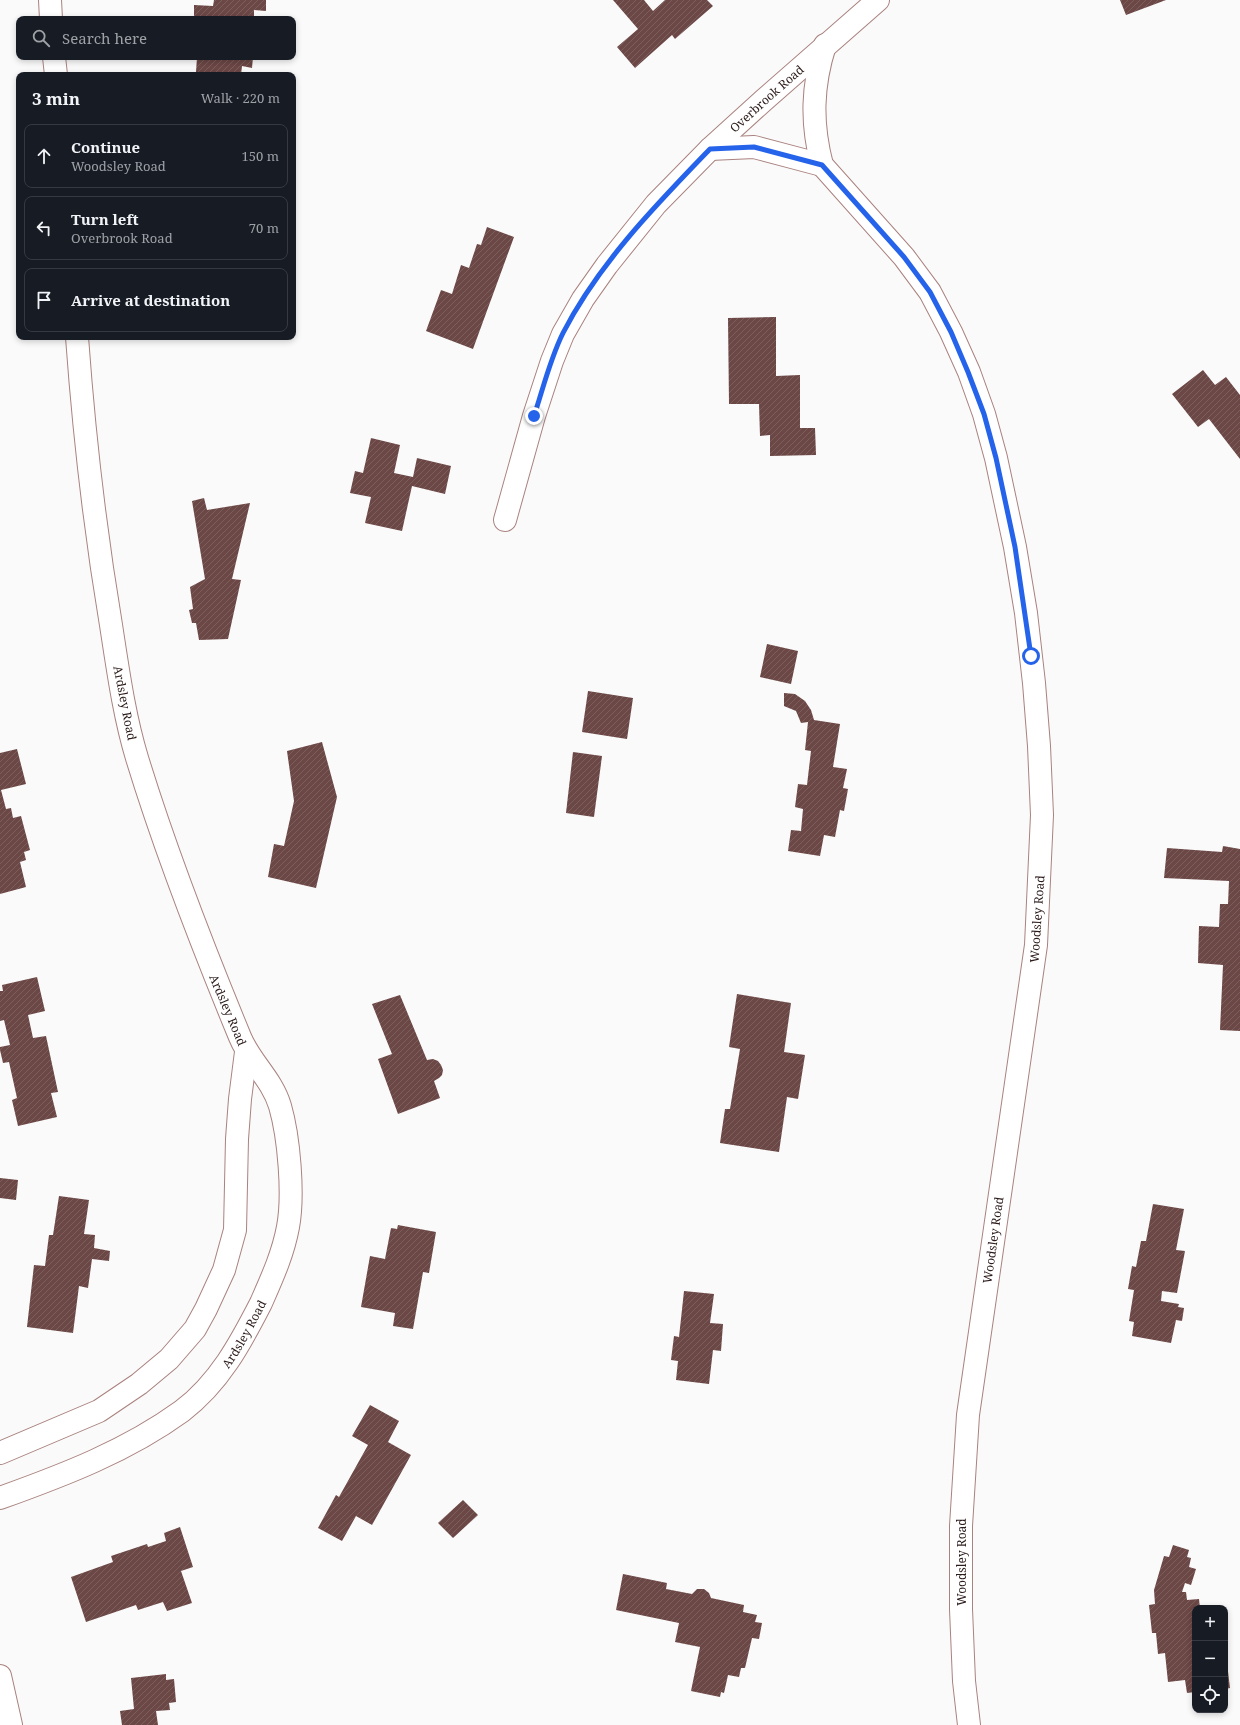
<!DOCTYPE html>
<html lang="en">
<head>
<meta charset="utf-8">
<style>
  body { margin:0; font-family:"Noto Serif",serif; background:#20242c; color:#f1f3f6 }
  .controls { position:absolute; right:12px; bottom:12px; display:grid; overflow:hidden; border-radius:8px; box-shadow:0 2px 6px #0003 }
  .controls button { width:36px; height:36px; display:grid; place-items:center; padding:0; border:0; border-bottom:1px solid #363941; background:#171b24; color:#f1f3f6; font:20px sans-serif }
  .stop { position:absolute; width:12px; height:12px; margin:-9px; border:3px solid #2563eb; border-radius:50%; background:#fff }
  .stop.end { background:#2563eb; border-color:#fff; box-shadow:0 1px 4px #0008 }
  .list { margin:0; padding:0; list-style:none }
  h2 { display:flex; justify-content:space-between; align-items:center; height:52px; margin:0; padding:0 16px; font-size:17px }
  h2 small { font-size:13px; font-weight:400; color:#9ea1a6 }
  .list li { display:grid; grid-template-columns:26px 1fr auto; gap:12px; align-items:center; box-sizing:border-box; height:64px; margin:0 8px 8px; padding:0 8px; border:1px solid #363941; border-radius:8px }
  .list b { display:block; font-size:15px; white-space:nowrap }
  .list p { margin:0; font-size:13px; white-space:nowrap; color:#9ea1a6 }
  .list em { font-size:13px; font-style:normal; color:#9ea1a6 }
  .icon { flex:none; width:22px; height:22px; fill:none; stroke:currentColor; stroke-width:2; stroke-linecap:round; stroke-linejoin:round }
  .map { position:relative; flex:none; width:1240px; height:1725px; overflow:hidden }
  .search { position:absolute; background:#171b24; box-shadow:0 2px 6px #0003; left:16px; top:16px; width:280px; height:44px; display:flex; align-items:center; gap:10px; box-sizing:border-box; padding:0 14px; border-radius:8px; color:#9ea1a6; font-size:15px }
  .panel { position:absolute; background:#171b24; box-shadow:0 2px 6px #0003; left:16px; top:72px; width:280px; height:268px; border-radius:8px }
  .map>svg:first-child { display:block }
  .building { fill:url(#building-hatch) }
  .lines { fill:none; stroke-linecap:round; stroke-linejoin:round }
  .minor-casing { stroke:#a9827f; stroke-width:24 }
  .minor { stroke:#fff; stroke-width:22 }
  .route { stroke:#2563eb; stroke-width:5 }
  .labels { text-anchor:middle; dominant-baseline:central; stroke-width:4; stroke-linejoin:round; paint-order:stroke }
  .street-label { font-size:12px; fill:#2c1c1b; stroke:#fff }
</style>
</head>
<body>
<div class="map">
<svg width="1240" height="1725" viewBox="0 0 1240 1725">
  <defs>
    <pattern id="building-hatch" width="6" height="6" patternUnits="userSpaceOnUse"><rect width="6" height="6" fill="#6b4745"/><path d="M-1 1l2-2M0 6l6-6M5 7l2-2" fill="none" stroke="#7c5e5d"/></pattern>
  </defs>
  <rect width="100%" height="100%" fill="#fafafa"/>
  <g class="building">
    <path d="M 214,0 L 266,0 L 266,11 L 254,10 L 254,19 L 194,19 L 194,5 L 213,6 Z"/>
    <path d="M 613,0 L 644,0 L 653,11 L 665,0 L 707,0 L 713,6 L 675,39 L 672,35 L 635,68 L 617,47 L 638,29 Z"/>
    <path d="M 1120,0 L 1166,0 L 1126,15 Z"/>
    <path d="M 197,57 L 253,57 L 252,68 L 242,66 L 241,75 L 195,75 L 196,72 Z"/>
    <path d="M 487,227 L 514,237 L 473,349 L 426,331 L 441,290 L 452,294 L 461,265 L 469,268 L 477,244 L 481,245 Z"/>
    <path d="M 776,317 L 776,376 L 800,375 L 800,428 L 815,428 L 816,455 L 770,456 L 770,435 L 760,436 L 759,404 L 729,404 L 728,318 Z"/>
    <path d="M 1203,370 L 1215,385 L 1226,377 L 1240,395 L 1240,459 L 1209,419 L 1198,427 L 1172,394 Z"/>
    <path d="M 371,438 L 400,445 L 394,473 L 413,477 L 417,458 L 451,466 L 445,494 L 412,486 L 402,531 L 365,523 L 371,497 L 350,493 L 355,471 L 363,473 Z"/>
    <path d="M 204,498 L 207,510 L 250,503 L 232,579 L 241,580 L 228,639 L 199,640 L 196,623 L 192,623 L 189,610 L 193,609 L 190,587 L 205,579 L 192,501 Z"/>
    <path d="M 767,644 L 798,651 L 791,684 L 760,677 Z"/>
    <path d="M 588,691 L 633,698 L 627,739 L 582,732 Z"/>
    <path d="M 784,693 L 795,694 L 805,701 L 811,710 L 814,720 L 840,724 L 833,767 L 847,769 L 843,788 L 848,789 L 844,811 L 840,810 L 835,837 L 824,835 L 820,856 L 788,851 L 791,830 L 801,831 L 803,809 L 795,807 L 798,784 L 807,785 L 811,751 L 805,750 L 808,722 L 801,723 L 796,711 L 784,706 Z"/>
    <path d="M 322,742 L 337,797 L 316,888 L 268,877 L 274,844 L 284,846 L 294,801 L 287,751 Z"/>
    <path d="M 17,749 L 26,784 L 1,790 L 6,809 L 11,808 L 13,818 L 21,816 L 30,850 L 24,852 L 26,860 L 20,862 L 26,887 L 0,894 L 0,753 Z"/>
    <path d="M 573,752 L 602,756 L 594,817 L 566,813 Z"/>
    <path d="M 1223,846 L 1240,849 L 1240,1031 L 1220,1030 L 1223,965 L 1198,963 L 1199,926 L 1219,927 L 1220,904 L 1228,904 L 1229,881 L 1164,878 L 1167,848 L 1222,852 Z"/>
    <path d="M 37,977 L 45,1011 L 28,1015 L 33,1038 L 46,1036 L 58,1092 L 51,1093 L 57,1117 L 18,1126 L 12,1100 L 17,1098 L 9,1062 L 3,1063 L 0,1050 L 0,1047 L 10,1045 L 4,1020 L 0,1021 L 0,991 L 3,991 L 2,985 Z"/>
    <path d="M 737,994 L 791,1003 L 784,1052 L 805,1055 L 798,1099 L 787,1097 L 779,1152 L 720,1143 L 725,1109 L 730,1109 L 740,1049 L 729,1047 Z"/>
    <path d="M 400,995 L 427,1060 L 433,1059 L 438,1061 L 441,1065 L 443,1070 L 442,1075 L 439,1078 L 434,1081 L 440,1098 L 398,1114 L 378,1059 L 392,1054 L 372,1004 Z"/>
    <path d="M 0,1178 L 18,1180 L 16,1200 L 0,1198 Z"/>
    <path d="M 59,1196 L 89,1200 L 84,1234 L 95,1235 L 94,1248 L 110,1251 L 109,1261 L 92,1259 L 88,1288 L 79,1286 L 73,1333 L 27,1327 L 34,1265 L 45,1266 L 49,1235 L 53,1235 Z"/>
    <path d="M 1153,1204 L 1184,1209 L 1176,1250 L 1185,1251 L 1177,1293 L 1162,1291 L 1161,1301 L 1179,1304 L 1178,1307 L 1184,1308 L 1182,1321 L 1176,1320 L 1171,1343 L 1132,1336 L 1134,1322 L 1129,1321 L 1134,1290 L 1128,1289 L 1132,1266 L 1136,1267 L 1141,1241 L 1146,1241 Z"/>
    <path d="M 398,1225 L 436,1232 L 429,1273 L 423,1272 L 413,1329 L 393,1326 L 395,1313 L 361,1307 L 370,1256 L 385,1259 L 391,1228 L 397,1229 Z"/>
    <path d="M 684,1291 L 714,1294 L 710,1323 L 723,1324 L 721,1351 L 713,1350 L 709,1384 L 676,1380 L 678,1361 L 671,1360 L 674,1336 L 679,1337 Z"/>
    <path d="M 370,1405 L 399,1421 L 388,1442 L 411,1455 L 372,1525 L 356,1516 L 342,1541 L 318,1528 L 336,1495 L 339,1497 L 368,1445 L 352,1436 Z"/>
    <path d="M 463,1500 L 478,1515 L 453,1538 L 438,1523 Z"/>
    <path d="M 180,1527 L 193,1567 L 181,1571 L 192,1603 L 167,1611 L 163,1602 L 138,1610 L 136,1605 L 86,1622 L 71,1577 L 113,1562 L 111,1556 L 147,1544 L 148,1547 L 166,1541 L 164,1533 Z"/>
    <path d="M 1173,1545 L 1189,1550 L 1187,1557 L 1191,1558 L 1189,1567 L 1196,1569 L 1191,1585 L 1185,1583 L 1182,1592 L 1186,1592 L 1187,1600 L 1199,1599 L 1200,1608 L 1195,1608 L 1195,1692 L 1187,1693 L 1185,1680 L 1168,1682 L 1165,1653 L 1158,1654 L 1156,1633 L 1152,1633 L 1149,1605 L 1155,1604 L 1154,1590 L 1164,1556 L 1169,1557 Z"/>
    <path d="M 623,1574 L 667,1583 L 666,1589 L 692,1594 L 697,1589 L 704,1589 L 709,1593 L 711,1598 L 744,1605 L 743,1612 L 757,1615 L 755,1622 L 762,1623 L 759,1639 L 752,1638 L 745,1668 L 741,1668 L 739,1677 L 728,1675 L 724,1693 L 721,1692 L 720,1697 L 691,1691 L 700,1647 L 675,1642 L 679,1623 L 616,1610 Z"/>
    <path d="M 1225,1647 L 1230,1688 L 1225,1689 Z"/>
    <path d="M 166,1674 L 166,1680 L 174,1679 L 176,1702 L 169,1703 L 170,1710 L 156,1711 L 158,1725 L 122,1725 L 120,1711 L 134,1709 L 131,1678 Z"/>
  </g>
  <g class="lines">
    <g class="minor-casing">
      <g id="minor">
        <path d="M 50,0 L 51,19"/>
        <path d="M 825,45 C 812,86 811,123 822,165 L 904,257 L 930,292 L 951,332 L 969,372 L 984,414 L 996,458 L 1015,547 L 1026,613 L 1034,683 L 1039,746 L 1042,815 L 1036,945 L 968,1415 L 961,1526 L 961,1609 L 964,1681 L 969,1725"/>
        <path d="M 54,57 L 56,75"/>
        <path d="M 710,149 L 754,147 L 822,165"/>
        <path id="s1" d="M 505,520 L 534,416 L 552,361 L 563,334 L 583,299 L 607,265 L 656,204 L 710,149 L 764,100 L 878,0"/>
        <path d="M 0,1453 L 99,1411 L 139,1384 L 169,1359 L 195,1329 L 206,1309 L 224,1270 L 235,1230 L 237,1139 L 240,1099 L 246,1052"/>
        <path id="s2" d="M 0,1498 C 64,1475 127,1451 182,1411 C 219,1383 240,1344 261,1303 C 272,1278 283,1254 288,1227 C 294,1195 289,1137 280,1106 C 272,1079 250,1062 240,1037 C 202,945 166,853 137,758 C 124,715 118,670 111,625 C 95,530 84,434 77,337"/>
        <path d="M 0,1676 L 11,1725"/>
      </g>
    </g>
    <use href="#minor" class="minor"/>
  </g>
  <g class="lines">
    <path class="route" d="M 534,416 C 543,389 550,359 563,333 C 599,263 656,205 710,149 L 754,147 L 822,165 L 904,257 L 930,292 L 951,332 L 968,372 L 984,414 L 996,458 L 1015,547 L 1031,656"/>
  </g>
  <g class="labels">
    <g class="street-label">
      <text stroke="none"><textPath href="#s1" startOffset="508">Overbrook Road</textPath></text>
      <text transform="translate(125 703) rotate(79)">Ardsley Road</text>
      <text transform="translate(1037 919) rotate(-86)">Woodsley Road</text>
      <text transform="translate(228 1010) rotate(67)">Ardsley Road</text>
      <text transform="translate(993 1240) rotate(-82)">Woodsley Road</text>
      <text stroke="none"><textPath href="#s2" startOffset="302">Ardsley Road</textPath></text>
      <text transform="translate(961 1562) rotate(-90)">Woodsley Road</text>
    </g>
  </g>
</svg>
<div class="controls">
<button>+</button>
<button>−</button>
<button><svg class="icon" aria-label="locate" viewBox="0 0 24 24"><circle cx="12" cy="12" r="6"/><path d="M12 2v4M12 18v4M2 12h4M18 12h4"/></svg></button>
</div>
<div class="stop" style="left:1031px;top:656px"></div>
<div class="stop end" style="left:534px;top:416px"></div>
<div class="search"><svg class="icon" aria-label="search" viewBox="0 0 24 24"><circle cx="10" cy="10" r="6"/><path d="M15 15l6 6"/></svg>Search here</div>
<section class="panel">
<h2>3 min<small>Walk · 220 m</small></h2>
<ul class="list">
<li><svg class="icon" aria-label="ahead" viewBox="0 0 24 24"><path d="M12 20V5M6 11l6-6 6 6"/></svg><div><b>Continue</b><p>Woodsley Road</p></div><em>150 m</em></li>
<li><svg class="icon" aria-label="left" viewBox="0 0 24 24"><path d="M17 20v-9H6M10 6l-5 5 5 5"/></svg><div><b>Turn left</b><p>Overbrook Road</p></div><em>70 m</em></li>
<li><svg class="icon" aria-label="arrive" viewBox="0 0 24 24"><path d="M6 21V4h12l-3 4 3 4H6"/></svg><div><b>Arrive at destination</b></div></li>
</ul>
</section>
</div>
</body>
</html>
